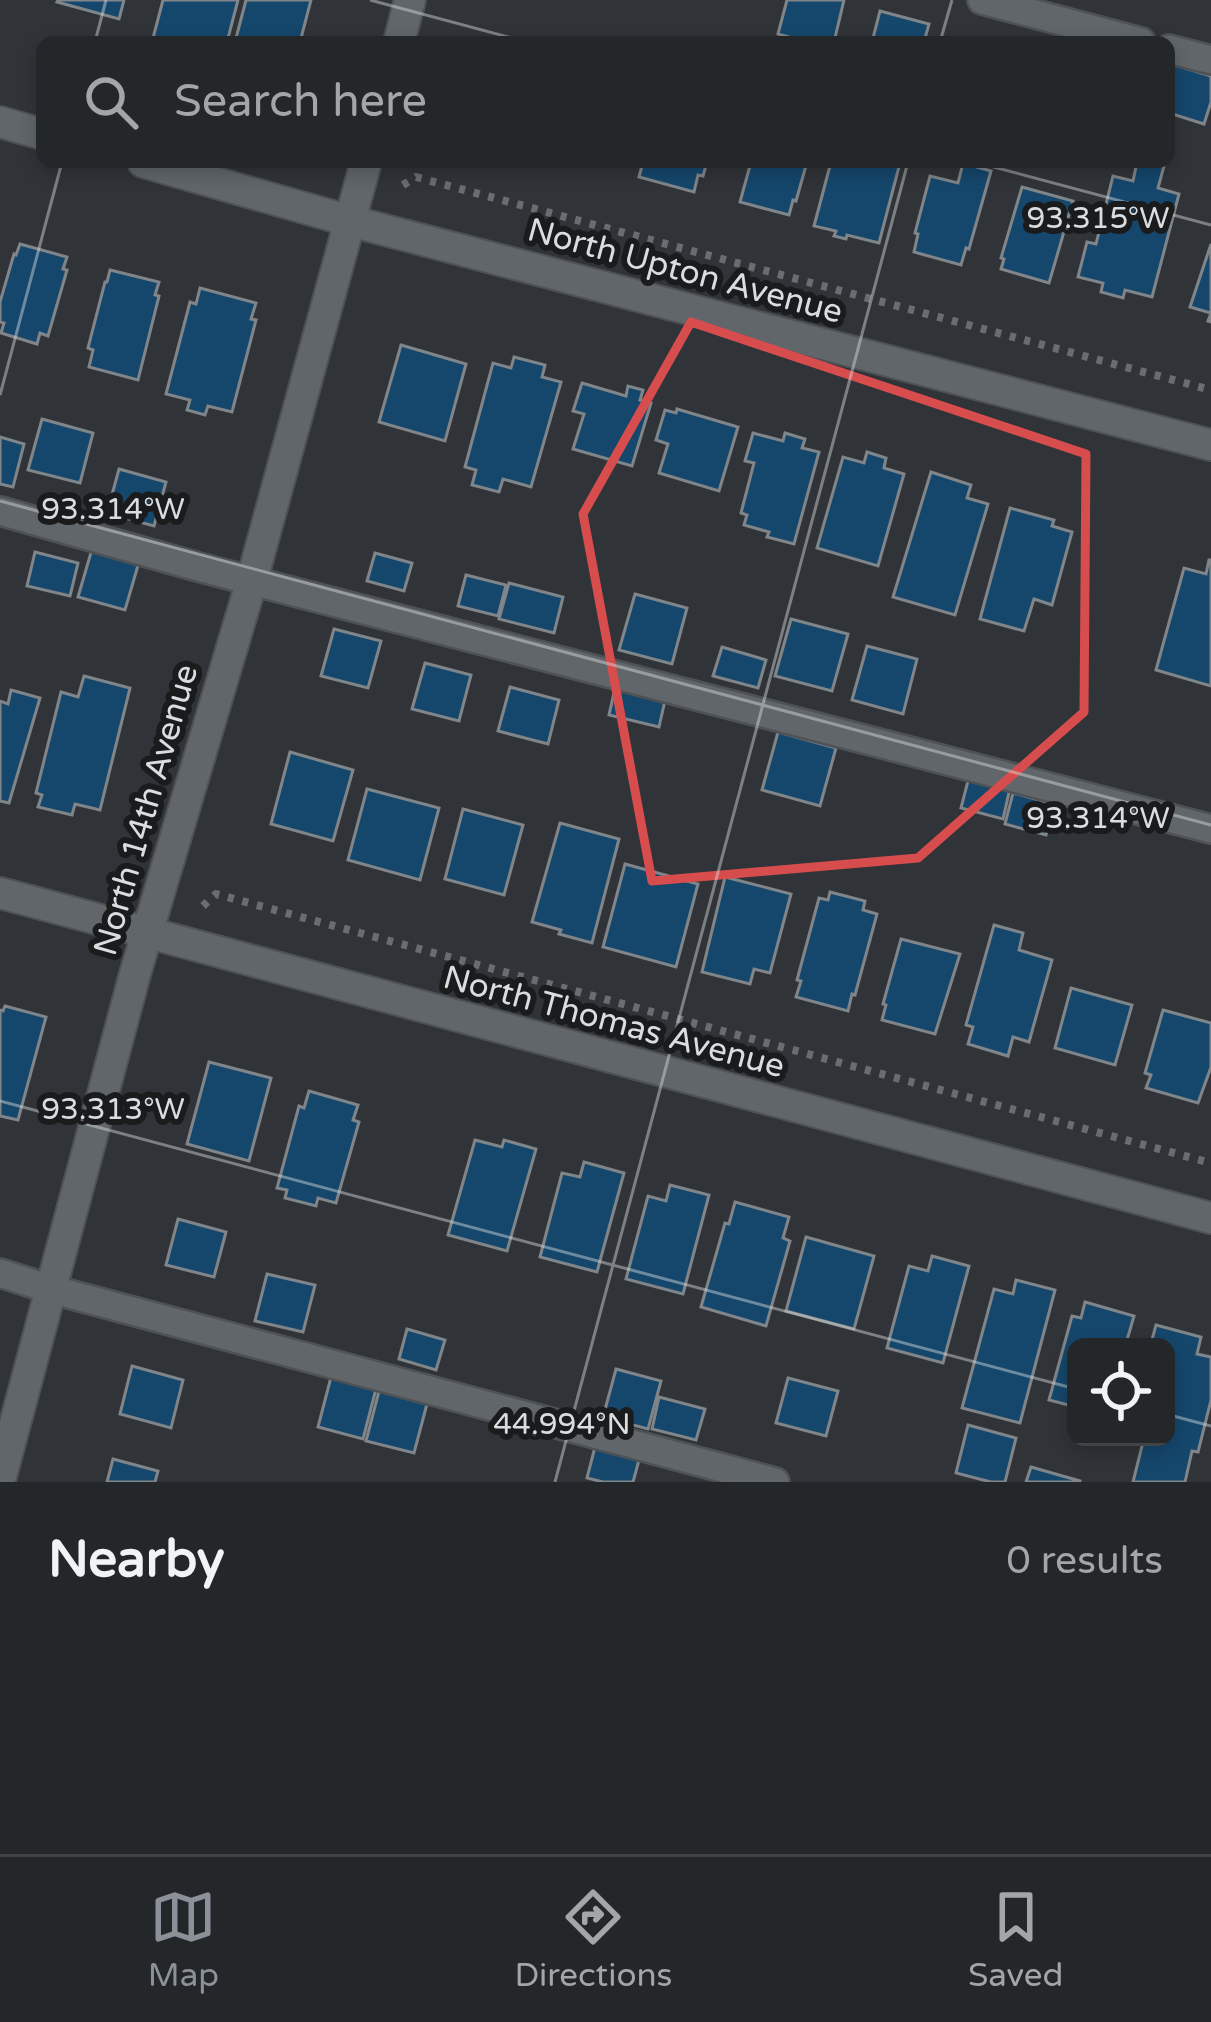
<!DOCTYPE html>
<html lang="en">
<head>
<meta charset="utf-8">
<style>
  body { margin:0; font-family:"Varela Round",sans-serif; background:#2c2f32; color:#f1f3f6 }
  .controls { position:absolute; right:36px; bottom:36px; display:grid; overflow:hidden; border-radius:18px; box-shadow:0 6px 18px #0003 }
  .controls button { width:108px; height:108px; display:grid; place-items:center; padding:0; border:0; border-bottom:3px solid #414447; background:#24272a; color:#f1f3f6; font:60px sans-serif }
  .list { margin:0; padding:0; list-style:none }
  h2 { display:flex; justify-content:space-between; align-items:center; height:156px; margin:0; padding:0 48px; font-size:51px }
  h2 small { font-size:39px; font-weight:400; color:#a3a5a8 }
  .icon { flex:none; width:66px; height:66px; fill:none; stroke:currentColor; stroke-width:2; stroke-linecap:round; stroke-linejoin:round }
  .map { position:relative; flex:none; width:1211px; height:1482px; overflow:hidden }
  .search { position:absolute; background:#24272a; box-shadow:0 6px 18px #0003; left:36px; right:36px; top:36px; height:132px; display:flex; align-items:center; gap:30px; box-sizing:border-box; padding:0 42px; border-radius:18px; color:#a3a5a8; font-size:45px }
  .sheet { height:372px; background:#24272a }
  nav { display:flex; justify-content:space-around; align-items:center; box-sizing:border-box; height:168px; border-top:3px solid #414447; background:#24272a; font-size:33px; color:#a3a5a8 }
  nav a { display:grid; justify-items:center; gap:6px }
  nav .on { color:#8c9099 }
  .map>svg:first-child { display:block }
  .building { fill:#15476c; stroke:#808589; stroke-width:3 }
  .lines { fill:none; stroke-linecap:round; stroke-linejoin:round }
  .lane-casing { stroke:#4e5255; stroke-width:32 }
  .street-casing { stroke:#4e5255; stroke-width:34 }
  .path { stroke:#696d70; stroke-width:8; stroke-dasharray:6 9; stroke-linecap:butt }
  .lane { stroke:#61666a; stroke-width:27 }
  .street { stroke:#61666a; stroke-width:30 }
  .marked { fill:none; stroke:#d74c4d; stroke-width:9; stroke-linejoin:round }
  .ticks { fill:none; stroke:#dadddf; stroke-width:3; stroke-opacity:0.45 }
  .labels { text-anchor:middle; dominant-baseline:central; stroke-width:12; stroke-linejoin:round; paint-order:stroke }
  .street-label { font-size:33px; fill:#dadddf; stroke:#1a1b1d }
  .ticks-label { font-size:30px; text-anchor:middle; fill:#dadddf; stroke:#1a1b1d; stroke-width:12; stroke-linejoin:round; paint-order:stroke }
</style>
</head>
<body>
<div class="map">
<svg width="1211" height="1482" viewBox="0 0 1211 1482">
  <rect width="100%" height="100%" fill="#303438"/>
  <g class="building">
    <path d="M 58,0 L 124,0 L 119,19 L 57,2 Z"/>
    <path d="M 163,0 L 238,0 L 227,42 L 152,42 Z"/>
    <path d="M 246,0 L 311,0 L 300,42 L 235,42 Z"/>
    <path d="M 787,0 L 844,0 L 834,42 L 807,42 L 778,34 Z"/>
    <path d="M 880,11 L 929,24 L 924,42 L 872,42 Z"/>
    <path d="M 1172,64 L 1211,76 L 1211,102 L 1204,124 L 1169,113 L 1169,75 Z"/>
    <path d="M 643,162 L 707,162 L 703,176 L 698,175 L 694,192 L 639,177 Z"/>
    <path d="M 751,162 L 807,162 L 796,201 L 793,200 L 789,215 L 740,202 Z"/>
    <path d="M 831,162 L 900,163 L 879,243 L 847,235 L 846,239 L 834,236 L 836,231 L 814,226 Z"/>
    <path d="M 1137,162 L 1164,166 L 1158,188 L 1179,194 L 1152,297 L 1125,290 L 1123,298 L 1101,292 L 1103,283 L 1078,277 L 1087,242 L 1096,244 L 1113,176 L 1133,181 Z"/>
    <path d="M 963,163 L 991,171 L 969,249 L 966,248 L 961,265 L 914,252 L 918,234 L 915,233 L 930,176 L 958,183 Z"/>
    <path d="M 1022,187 L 1073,201 L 1049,283 L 1001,269 L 1004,259 L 1001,258 Z"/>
    <path d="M 20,244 L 67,257 L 63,269 L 67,270 L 48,336 L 40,333 L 37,344 L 1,333 L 4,323 L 0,322 L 0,302 L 14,254 L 16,255 Z"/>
    <path d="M 1211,244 L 1211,322 L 1208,321 L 1211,313 L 1190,307 Z"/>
    <path d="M 110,270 L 159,282 L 155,295 L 159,296 L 138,380 L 89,367 L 93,350 L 88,348 L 105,282 L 107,282 Z"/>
    <path d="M 200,288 L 256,303 L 251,319 L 256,320 L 232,412 L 208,406 L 205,415 L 187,410 L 190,400 L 166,394 L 190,302 L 196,304 Z"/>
    <path d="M 401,345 L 466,364 L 445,441 L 379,422 Z"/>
    <path d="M 514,357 L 545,365 L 542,377 L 561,382 L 531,487 L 503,479 L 499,492 L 472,485 L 476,470 L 465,467 L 493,363 L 511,368 Z"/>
    <path d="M 582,383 L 626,396 L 628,386 L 643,390 L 640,400 L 651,403 L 632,466 L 573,449 L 584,414 L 573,411 Z"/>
    <path d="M 677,409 L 738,427 L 719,491 L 659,473 L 668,444 L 656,440 L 665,410 L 676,413 Z"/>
    <path d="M 42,419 L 93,433 L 80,483 L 28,470 Z"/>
    <path d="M 753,433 L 783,441 L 785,433 L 805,439 L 802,448 L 819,452 L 794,544 L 767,537 L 769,532 L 744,525 L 747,515 L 741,513 L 754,463 L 745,461 Z"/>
    <path d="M 0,437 L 24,444 L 13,487 L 0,484 Z"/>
    <path d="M 867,452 L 886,458 L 884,468 L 904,474 L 878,566 L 817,548 L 843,457 L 864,463 Z"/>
    <path d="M 119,469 L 166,482 L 154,526 L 107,513 Z"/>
    <path d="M 931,472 L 971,485 L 967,498 L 988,504 L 955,615 L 893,597 Z"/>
    <path d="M 1010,508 L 1054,520 L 1052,526 L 1072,532 L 1052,605 L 1034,599 L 1024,631 L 980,619 Z"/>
    <path d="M 92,549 L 139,562 L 125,610 L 78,597 Z"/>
    <path d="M 35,552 L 78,563 L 70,596 L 27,586 Z"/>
    <path d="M 375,553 L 412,563 L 404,591 L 367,581 Z"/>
    <path d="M 1209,560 L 1211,560 L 1211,686 L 1156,670 L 1184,568 L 1206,574 Z"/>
    <path d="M 466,575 L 506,585 L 498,616 L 458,606 Z"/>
    <path d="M 509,583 L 563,597 L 554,633 L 499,619 Z"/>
    <path d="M 635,594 L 687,608 L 672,664 L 619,650 Z"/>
    <path d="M 791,619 L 848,634 L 832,691 L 775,676 Z"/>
    <path d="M 334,629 L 381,641 L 368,688 L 321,676 Z"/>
    <path d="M 867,646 L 917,659 L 903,714 L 852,700 Z"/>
    <path d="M 722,647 L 766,660 L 758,688 L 713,676 Z"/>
    <path d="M 425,663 L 471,675 L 459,721 L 412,709 Z"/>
    <path d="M 84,676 L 130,688 L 100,810 L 75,804 L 72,815 L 38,807 L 42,795 L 36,793 L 61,692 L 78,697 Z"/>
    <path d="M 616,684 L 666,696 L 659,727 L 609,715 Z"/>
    <path d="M 510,687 L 559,700 L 548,744 L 498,731 Z"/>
    <path d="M 11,690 L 40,698 L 9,803 L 0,801 L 0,701 L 8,704 Z"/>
    <path d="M 778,732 L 836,748 L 820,806 L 762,790 Z"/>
    <path d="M 290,752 L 353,770 L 333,841 L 271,824 Z"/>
    <path d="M 969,777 L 1010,788 L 1003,819 L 961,808 Z"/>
    <path d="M 367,789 L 439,808 L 420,880 L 348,860 Z"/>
    <path d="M 1013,793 L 1054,804 L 1046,835 L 1005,824 Z"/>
    <path d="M 463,809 L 523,825 L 504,895 L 445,879 Z"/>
    <path d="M 560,823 L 619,839 L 592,943 L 559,934 L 561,930 L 532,922 Z"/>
    <path d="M 625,864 L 698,884 L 676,967 L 603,947 Z"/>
    <path d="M 725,877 L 791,894 L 770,973 L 754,969 L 750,984 L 702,972 Z"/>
    <path d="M 830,892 L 865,901 L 863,910 L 877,914 L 855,995 L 852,994 L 848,1011 L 796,997 L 801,981 L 797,980 L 819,898 L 828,900 Z"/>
    <path d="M 994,925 L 1023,933 L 1019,950 L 1052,960 L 1029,1042 L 1013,1037 L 1008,1056 L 968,1044 L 973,1027 L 966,1025 Z"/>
    <path d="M 901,939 L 960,954 L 935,1034 L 882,1020 L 886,1005 L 883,1004 Z"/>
    <path d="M 1071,988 L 1132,1005 L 1115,1065 L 1055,1048 Z"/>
    <path d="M 5,1006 L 46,1017 L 18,1120 L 0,1116 L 0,1010 L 3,1011 Z"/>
    <path d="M 1163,1010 L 1211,1023 L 1211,1067 L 1198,1103 L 1146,1088 L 1151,1075 L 1145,1073 Z"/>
    <path d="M 209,1062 L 271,1078 L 249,1161 L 187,1144 Z"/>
    <path d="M 309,1091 L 358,1105 L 353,1120 L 359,1122 L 336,1203 L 318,1198 L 316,1206 L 285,1198 L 287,1190 L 277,1188 L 299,1106 L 304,1108 Z"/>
    <path d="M 475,1140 L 502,1147 L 504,1140 L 536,1149 L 507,1251 L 448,1235 Z"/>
    <path d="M 584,1162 L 624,1173 L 597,1272 L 540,1257 L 562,1173 L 580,1177 Z"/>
    <path d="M 670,1185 L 709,1195 L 683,1294 L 626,1279 L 648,1196 L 666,1201 Z"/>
    <path d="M 735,1202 L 789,1217 L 783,1238 L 790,1241 L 766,1326 L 701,1307 L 725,1223 L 729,1224 Z"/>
    <path d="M 178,1219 L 226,1232 L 214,1277 L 166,1265 Z"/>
    <path d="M 806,1237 L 874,1256 L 854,1329 L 786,1311 Z"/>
    <path d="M 932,1256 L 969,1266 L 943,1363 L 887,1348 L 909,1266 L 928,1271 Z"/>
    <path d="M 267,1274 L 315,1285 L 303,1332 L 255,1321 Z"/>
    <path d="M 1016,1280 L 1055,1290 L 1020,1423 L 962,1408 L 994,1289 L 1013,1294 Z"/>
    <path d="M 1085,1302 L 1134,1316 L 1125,1347 L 1076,1347 L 1076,1407 L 1049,1400 L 1072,1316 L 1081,1318 Z"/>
    <path d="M 1156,1325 L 1201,1337 L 1197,1354 L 1211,1357 L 1211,1400 L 1198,1452 L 1192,1451 L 1185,1482 L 1133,1482 L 1144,1438 L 1141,1437 L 1166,1437 L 1166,1347 L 1150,1347 Z"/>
    <path d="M 407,1329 L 445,1340 L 436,1370 L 399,1359 Z"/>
    <path d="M 132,1366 L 183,1380 L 171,1428 L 120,1414 Z"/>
    <path d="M 616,1369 L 661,1381 L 648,1429 L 603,1417 Z"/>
    <path d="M 331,1377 L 376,1389 L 363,1439 L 318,1427 Z"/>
    <path d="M 788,1378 L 838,1391 L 826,1436 L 776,1423 Z"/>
    <path d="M 379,1391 L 427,1404 L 414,1453 L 366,1441 Z"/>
    <path d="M 659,1397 L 705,1409 L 696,1440 L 652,1429 Z"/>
    <path d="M 968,1425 L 1016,1438 L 1005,1482 L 991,1482 L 956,1473 Z"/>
    <path d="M 595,1447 L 639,1460 L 633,1482 L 603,1482 L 587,1478 Z"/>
    <path d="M 113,1459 L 158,1471 L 155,1482 L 107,1482 Z"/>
    <path d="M 1031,1467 L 1080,1481 L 1080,1482 L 1026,1482 Z"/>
  </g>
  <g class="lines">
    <g class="lane-casing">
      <g id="lane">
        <path d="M 982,0 L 1141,42"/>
        <path d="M 1169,49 L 1211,60"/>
        <path d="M 0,511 L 198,567 L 1211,829"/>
        <path d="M 0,1273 L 50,1289 L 775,1482"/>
      </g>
    </g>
    <g class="street-casing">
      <g id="street">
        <path d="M 399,42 L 410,0"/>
        <path d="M 0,122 L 42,134"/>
        <path d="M 143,162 L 350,221 L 1211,445"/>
        <path d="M 0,893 L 1211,1218"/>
        <path d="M 0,1480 L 135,974 L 252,580 L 366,162"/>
      </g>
    </g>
    <g class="path">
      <path d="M 403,185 L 416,177 L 1211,390"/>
      <path d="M 203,906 L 216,894 L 1211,1163"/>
    </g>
    <use href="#lane" class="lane"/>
    <use href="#street" class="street"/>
  </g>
  <path class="marked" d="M 691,322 L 1086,454 L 1084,712 L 918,858 L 652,881 L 583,514 Z"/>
  <path class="ticks" d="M 370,0 L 527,42M 95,42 L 106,0M 940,42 L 952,0M 975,162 L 1211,225M 0,395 L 62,162M 0,501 L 1211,825M 0,1101 L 1076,1389M 1166,1414 L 1211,1426M 555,1482 L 908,162"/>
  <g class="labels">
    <g class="street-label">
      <text transform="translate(685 271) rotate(15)">North Upton Avenue</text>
      <text transform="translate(146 810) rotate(-74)">North 14th Avenue</text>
      <text transform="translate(614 1022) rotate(15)">North Thomas Avenue</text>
    </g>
  </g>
  <g class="ticks-label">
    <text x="1098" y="228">93.315°W</text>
    <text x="113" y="519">93.314°W</text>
    <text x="1098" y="828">93.314°W</text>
    <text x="113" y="1119">93.313°W</text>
    <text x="562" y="1434">44.994°N</text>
  </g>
</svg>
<div class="controls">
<button><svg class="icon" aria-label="locate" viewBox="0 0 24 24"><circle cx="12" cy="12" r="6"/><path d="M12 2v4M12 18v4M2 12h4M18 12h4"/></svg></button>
</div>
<div class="search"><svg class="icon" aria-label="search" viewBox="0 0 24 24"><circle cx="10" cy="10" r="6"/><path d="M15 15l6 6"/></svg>Search here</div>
</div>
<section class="sheet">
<h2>Nearby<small>0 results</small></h2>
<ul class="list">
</ul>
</section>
<nav>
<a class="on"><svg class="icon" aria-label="map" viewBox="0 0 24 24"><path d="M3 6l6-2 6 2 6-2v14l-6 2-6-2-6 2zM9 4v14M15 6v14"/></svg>Map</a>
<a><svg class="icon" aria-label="directions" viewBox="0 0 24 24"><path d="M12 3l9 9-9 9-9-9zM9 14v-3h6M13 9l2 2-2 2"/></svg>Directions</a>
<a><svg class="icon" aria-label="saved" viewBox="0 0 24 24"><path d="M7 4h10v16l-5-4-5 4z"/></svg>Saved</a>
</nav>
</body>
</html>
